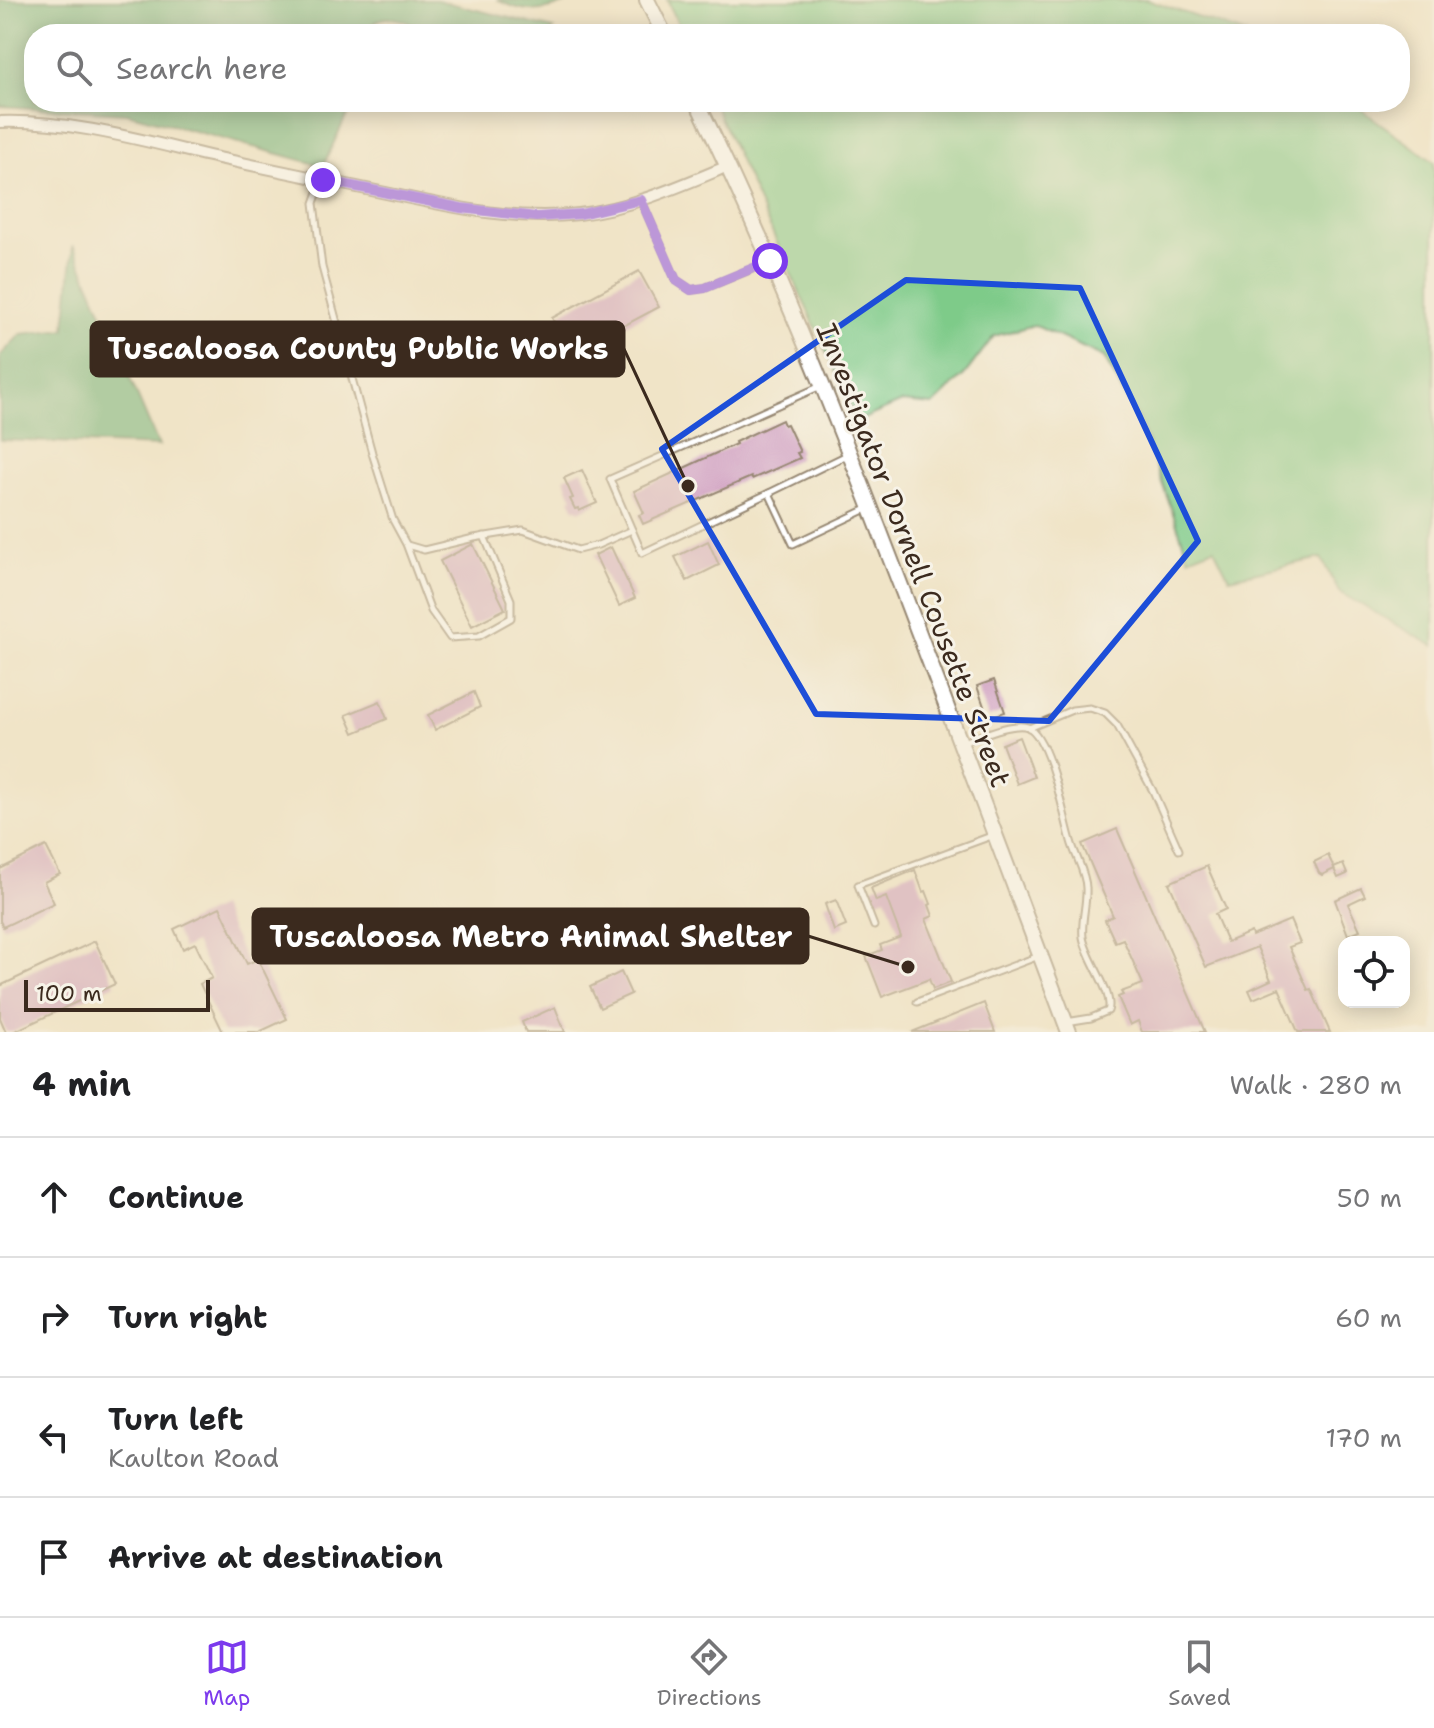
<!DOCTYPE html>
<html lang="en">
<head>
<meta charset="utf-8">
<style>
  body { margin:0; font-family:"Shantell Sans",sans-serif; background:#f6f6f6; color:#202124 }
  .controls { position:absolute; right:24px; bottom:24px; display:grid; overflow:hidden; border-radius:16px; box-shadow:0 4px 20px #0003 }
  .controls button { width:72px; height:72px; display:grid; place-items:center; padding:0; border:0; border-bottom:2px solid #e0e0e0; background:#fff; color:#202124; font:40px sans-serif }
  .scale { position:absolute; left:24px; bottom:20px; width:186px; box-sizing:border-box; padding-left:8px; border:4px solid #3b2a1e; border-top:0; font-size:22px; line-height:28px; white-space:nowrap; color:#3b2a1e; -webkit-text-stroke:6px #f7f3e8; paint-order:stroke }
  .stop { position:absolute; width:24px; height:24px; margin:-18px; border:6px solid #7c3aed; border-radius:50%; background:#fff }
  .stop.end { background:#7c3aed; border-color:#fff; box-shadow:0 2px 8px #0008 }
  .list { margin:0; padding:0; list-style:none }
  h2 { display:flex; justify-content:space-between; align-items:center; height:104px; margin:0; padding:0 32px; font-size:34px }
  h2 small { font-size:26px; font-weight:400; color:#757577 }
  .list li { display:grid; grid-template-columns:52px 1fr auto; gap:24px; align-items:center; box-sizing:border-box; height:120px; padding:0 32px; border-top:2px solid #e0e0e0 }
  .list b { display:block; font-size:30px; white-space:nowrap }
  .list p { margin:0; font-size:26px; white-space:nowrap; color:#757577 }
  .list em { font-size:26px; font-style:normal; color:#757577 }
  .icon { flex:none; width:44px; height:44px; fill:none; stroke:currentColor; stroke-width:2; stroke-linecap:round; stroke-linejoin:round }
  .map { position:relative; flex:none; width:1434px; height:1032px; overflow:hidden }
  .search { position:absolute; background:#fff; box-shadow:0 4px 20px #0003; left:24px; right:24px; top:24px; height:88px; display:flex; align-items:center; gap:20px; box-sizing:border-box; padding:0 28px; border-radius:32px; color:#757577; font-size:30px }
  .sheet { height:584px; background:#fff }
  nav { display:flex; justify-content:space-around; align-items:center; box-sizing:border-box; height:112px; border-top:2px solid #e0e0e0; background:#fff; font-size:22px; color:#757577 }
  nav a { display:grid; justify-items:center; gap:4px }
  nav .on { color:#7c3aed }
  .map>svg:first-child { display:block }
  .green { fill:#7ecb89; stroke:#5c7a54; stroke-width:2 }
  .forest { fill:#66af75; stroke:#506c4a; stroke-width:2 }
  .building { fill:#cd99bf }
  .lines { fill:none; stroke-linecap:round; stroke-linejoin:round }
  .lane-casing { stroke:#968772; stroke-width:9 }
  .street-casing { stroke:#968772; stroke-width:14 }
  .secondary-casing { stroke:#968772; stroke-width:18 }
  .lane { stroke:#fff; stroke-width:5 }
  .street { stroke:#fff; stroke-width:10 }
  .secondary { stroke:#fff; stroke-width:14 }
  .route { stroke:#7c3aed; stroke-width:10 }
  .marked { fill:none; stroke:#1d4ed8; stroke-width:6; stroke-linejoin:round }
  .labels { text-anchor:middle; dominant-baseline:central; stroke-width:6; stroke-linejoin:round; paint-order:stroke }
  .street-label { font-size:28px; fill:#3b2a1e; stroke:#f7f3e8 }
  .leader { fill:none; stroke:#3b2a1e; stroke-width:3 }
  .callout-dot { fill:#3b2a1e; stroke:#f7f3e8; stroke-width:3 }
  .callout { fill:#3b2a1e; stroke:#3b2a1e; stroke-width:3 }
  .callout-label { font-size:30px; text-anchor:middle; font-weight:bold; fill:#fff }
</style>
</head>
<body>
<div class="map">
<svg width="1434" height="1032" viewBox="0 0 1434 1032">
  <rect width="100%" height="100%" fill="#f7f3e8"/>
  <filter id="ink" filterUnits="userSpaceOnUse"><feTurbulence type="fractalNoise" baseFrequency=".0125" numOctaves="2"/><feDisplacementMap in="SourceGraphic" scale="16" xChannelSelector="R" yChannelSelector="G"/><feConvolveMatrix kernelMatrix="1 2 1 2 8 2 1 2 1" color-interpolation-filters="sRGB"/></filter>
  <filter id="wash" filterUnits="userSpaceOnUse"><feTurbulence type="fractalNoise" baseFrequency=".006" numOctaves="4" result="noise"/><feDisplacementMap in="SourceGraphic" scale="32" xChannelSelector="R" yChannelSelector="G"/><feGaussianBlur stdDeviation="1.8" result="paint"/><feColorMatrix in="noise" values="0 0 0 0 0 0 0 0 0 0 0 0 0 0 0 0 0 1.4 0 .05"/><feComposite in="paint" operator="in"/></filter>
  <g filter="url(#wash)">
    <rect width="100%" height="100%" fill="#f0e4c7"/>
    <g class="green">
      <path d="M 667,0 L 1147,0 L 1247,34 L 683,34 Z"/>
      <path d="M 713,102 L 1351,102 L 1434,162 L 1434,646 L 1339,592 L 1321,558 L 1229,578 L 1214,548 L 1189,558 L 1141,424 L 1104,357 L 1034,325 L 994,336 L 965,374 L 933,405 L 902,402 L 858,421 Z"/>
    </g>
    <g class="forest">
      <path d="M 0,0 L 437,0 L 554,29 L 549,34 L 428,34 C 413,25 391,10 374,23 C 373,24 367,33 367,34 L 34,34 L 34,102 L 354,102 L 354,108 L 345,119 L 323,166 L 127,113 L 0,106 Z"/>
      <path d="M 497,0 L 575,0 C 544,13 528,15 497,0 Z"/>
      <path d="M 73,245 L 159,446 L 0,440 L 0,356 L 21,334 L 65,329 Z"/>
    </g>
    <g id="blocks">
      <g class="building">
        <path d="M 639,271 L 659,307 L 571,354 L 552,318 Z"/>
        <path d="M 782,420 L 784,425 L 787,424 L 800,452 L 797,453 L 800,458 L 752,479 L 751,477 L 643,524 L 639,515 L 644,513 L 634,491 L 736,444 L 735,442 Z"/>
        <path d="M 582,470 L 597,503 L 579,511 L 578,508 L 575,509 L 570,499 L 573,498 L 564,478 Z"/>
        <path d="M 708,541 L 719,565 L 687,581 L 675,557 Z"/>
        <path d="M 473,544 L 505,609 L 472,626 L 440,561 Z"/>
        <path d="M 611,547 L 635,598 L 619,606 L 595,555 Z"/>
        <path d="M 994,680 L 1005,712 L 988,718 L 977,686 Z"/>
        <path d="M 474,692 L 480,707 L 435,730 L 428,715 Z"/>
        <path d="M 380,701 L 387,719 L 354,733 L 346,715 Z"/>
        <path d="M 1019,737 L 1034,777 L 1017,784 L 1002,744 Z"/>
        <path d="M 1117,829 L 1205,1032 L 1142,1032 L 1138,1021 L 1130,1025 L 1118,997 L 1123,995 L 1121,992 L 1143,984 L 1123,939 L 1115,942 L 1105,920 L 1113,916 L 1082,844 Z"/>
        <path d="M 46,846 L 60,874 L 44,882 L 54,903 L 3,927 L 0,921 L 0,869 Z"/>
        <path d="M 1328,855 L 1334,868 L 1343,864 L 1347,874 L 1338,878 L 1334,869 L 1322,875 L 1319,873 L 1314,862 Z"/>
        <path d="M 1207,866 L 1226,909 L 1215,914 L 1227,942 L 1251,932 L 1252,936 L 1290,920 L 1300,943 L 1289,947 L 1308,990 L 1311,989 L 1330,1032 L 1298,1032 L 1279,988 L 1253,999 L 1249,990 L 1271,980 L 1257,947 L 1206,967 L 1169,883 Z"/>
        <path d="M 915,870 L 923,892 L 926,891 L 931,904 L 929,905 L 933,916 L 926,919 L 951,982 L 933,989 L 929,979 L 882,997 L 866,956 L 882,950 L 880,945 L 901,937 L 886,897 L 876,901 L 871,888 Z"/>
        <path d="M 1361,888 L 1365,896 L 1348,904 L 1360,930 L 1348,935 L 1335,900 Z"/>
        <path d="M 836,900 L 846,926 L 834,931 L 825,904 Z"/>
        <path d="M 220,907 L 247,964 L 258,959 L 287,1019 L 259,1032 L 223,1032 L 200,984 L 212,978 L 195,943 L 183,949 L 174,929 Z"/>
        <path d="M 95,941 L 115,984 L 13,1032 L 6,1032 L 0,1018 L 0,986 Z"/>
        <path d="M 621,972 L 631,994 L 600,1008 L 590,987 Z"/>
        <path d="M 984,1003 L 995,1032 L 912,1032 Z"/>
        <path d="M 555,1007 L 565,1032 L 526,1032 L 522,1022 Z"/>
      </g>
    </g>
  </g>
  <g filter="url(#ink)">
    <use href="#blocks" fill-opacity="0" stroke="#968772" stroke-width="2"/>
    <g class="lines">
      <g class="lane-casing">
        <g id="lane">
          <path d="M 322,181 L 314,203 L 322,267 L 372,453 L 393,520 L 406,544 L 431,611 L 450,638 L 479,636 L 511,618 L 511,600 L 484,536"/>
          <path d="M 641,200 L 676,280 L 691,290 L 705,288 L 769,262"/>
          <path d="M 849,454 L 769,493 L 793,544 L 869,508"/>
          <path d="M 769,493 L 642,553 L 610,479 L 821,386"/>
          <path d="M 407,545 L 424,550 L 474,538 L 523,530 L 578,550 L 598,545 L 632,530"/>
          <path d="M 1029,728 L 1072,710 L 1090,708 L 1105,713 L 1117,725 L 1153,791 L 1179,850"/>
          <path d="M 963,742 C 978,737 1014,721 1028,727 C 1050,738 1064,818 1071,841 C 1075,856 1086,873 1086,888 C 1087,904 1081,920 1083,937 C 1086,958 1115,994 1108,1011 L 1091,1018 L 1066,1022"/>
          <path d="M 874,926 L 858,885 L 994,835"/>
          <path d="M 917,1002 L 1039,956"/>
        </g>
      </g>
      <g class="street-casing">
        <path id="street" d="M 0,122 C 70,120 141,140 209,156 C 274,170 339,183 405,197 C 462,209 520,221 579,214 C 631,208 680,186 728,166"/>
      </g>
      <g class="secondary-casing">
        <g id="secondary">
          <path d="M 647,0 L 664,34"/>
          <path d="M 697,102 C 781,274 850,452 918,631 C 969,765 1019,898 1069,1032"/>
        </g>
      </g>
      <use href="#lane" class="lane"/>
      <use href="#street" class="street"/>
      <use href="#secondary" class="secondary"/>
    </g>
  </g>
  <g class="lines" filter="url(#ink)">
    <path class="route" d="M 323,180 L 461,208 L 536,217 L 581,214 L 641,200 L 676,280 L 691,290 L 705,288 L 770,261"/>
  </g>
  <path d="M0 0H1434V1032H0ZM 906,280 L 1080,288 L 1198,541 L 1049,721 L 816,714 L 662,449 Z" fill="#f0e4c7" fill-opacity=".55" fill-rule="evenodd"/>
  <path class="marked" d="M 906,280 L 1080,288 L 1198,541 L 1049,721 L 816,714 L 662,449 Z"/>
  <g class="labels">
    <g class="street-label">
      <text transform="translate(914 555) rotate(69)">Investigator Dornell Cousette Street</text>
    </g>
  </g>
  <path class="leader" d="M688 486L624 349M908 967L808 936"/>
  <g class="callout-dot">
    <circle cx="688" cy="486" r="8"/>
    <circle cx="908" cy="967" r="8"/>
  </g>
  <g class="callout">
    <rect x="91" y="322" width="533" height="54" rx="8"/>
    <rect x="253" y="909" width="555" height="54" rx="8"/>
  </g>
  <g class="callout-label">
    <text x="358" y="359">Tuscaloosa County Public Works</text>
    <text x="531" y="947">Tuscaloosa Metro Animal Shelter</text>
  </g>
</svg>
<div class="controls">
<button><svg class="icon" aria-label="locate" viewBox="0 0 24 24"><circle cx="12" cy="12" r="6"/><path d="M12 2v4M12 18v4M2 12h4M18 12h4"/></svg></button>
</div>
<div class="scale">100 m</div>
<div class="stop" style="left:770px;top:261px"></div>
<div class="stop end" style="left:323px;top:180px"></div>
<div class="search"><svg class="icon" aria-label="search" viewBox="0 0 24 24"><circle cx="10" cy="10" r="6"/><path d="M15 15l6 6"/></svg>Search here</div>
</div>
<section class="sheet">
<h2>4 min<small>Walk · 280 m</small></h2>
<ul class="list">
<li><svg class="icon" aria-label="ahead" viewBox="0 0 24 24"><path d="M12 20V5M6 11l6-6 6 6"/></svg><div><b>Continue</b></div><em>50 m</em></li>
<li><svg class="icon" aria-label="right" viewBox="0 0 24 24"><path d="M7 20v-9h11M14 6l5 5-5 5"/></svg><div><b>Turn right</b></div><em>60 m</em></li>
<li><svg class="icon" aria-label="left" viewBox="0 0 24 24"><path d="M17 20v-9H6M10 6l-5 5 5 5"/></svg><div><b>Turn left</b><p>Kaulton Road</p></div><em>170 m</em></li>
<li><svg class="icon" aria-label="arrive" viewBox="0 0 24 24"><path d="M6 21V4h12l-3 4 3 4H6"/></svg><div><b>Arrive at destination</b></div></li>
</ul>
</section>
<nav>
<a class="on"><svg class="icon" aria-label="map" viewBox="0 0 24 24"><path d="M3 6l6-2 6 2 6-2v14l-6 2-6-2-6 2zM9 4v14M15 6v14"/></svg>Map</a>
<a><svg class="icon" aria-label="directions" viewBox="0 0 24 24"><path d="M12 3l9 9-9 9-9-9zM9 14v-3h6M13 9l2 2-2 2"/></svg>Directions</a>
<a><svg class="icon" aria-label="saved" viewBox="0 0 24 24"><path d="M7 4h10v16l-5-4-5 4z"/></svg>Saved</a>
</nav>
</body>
</html>
